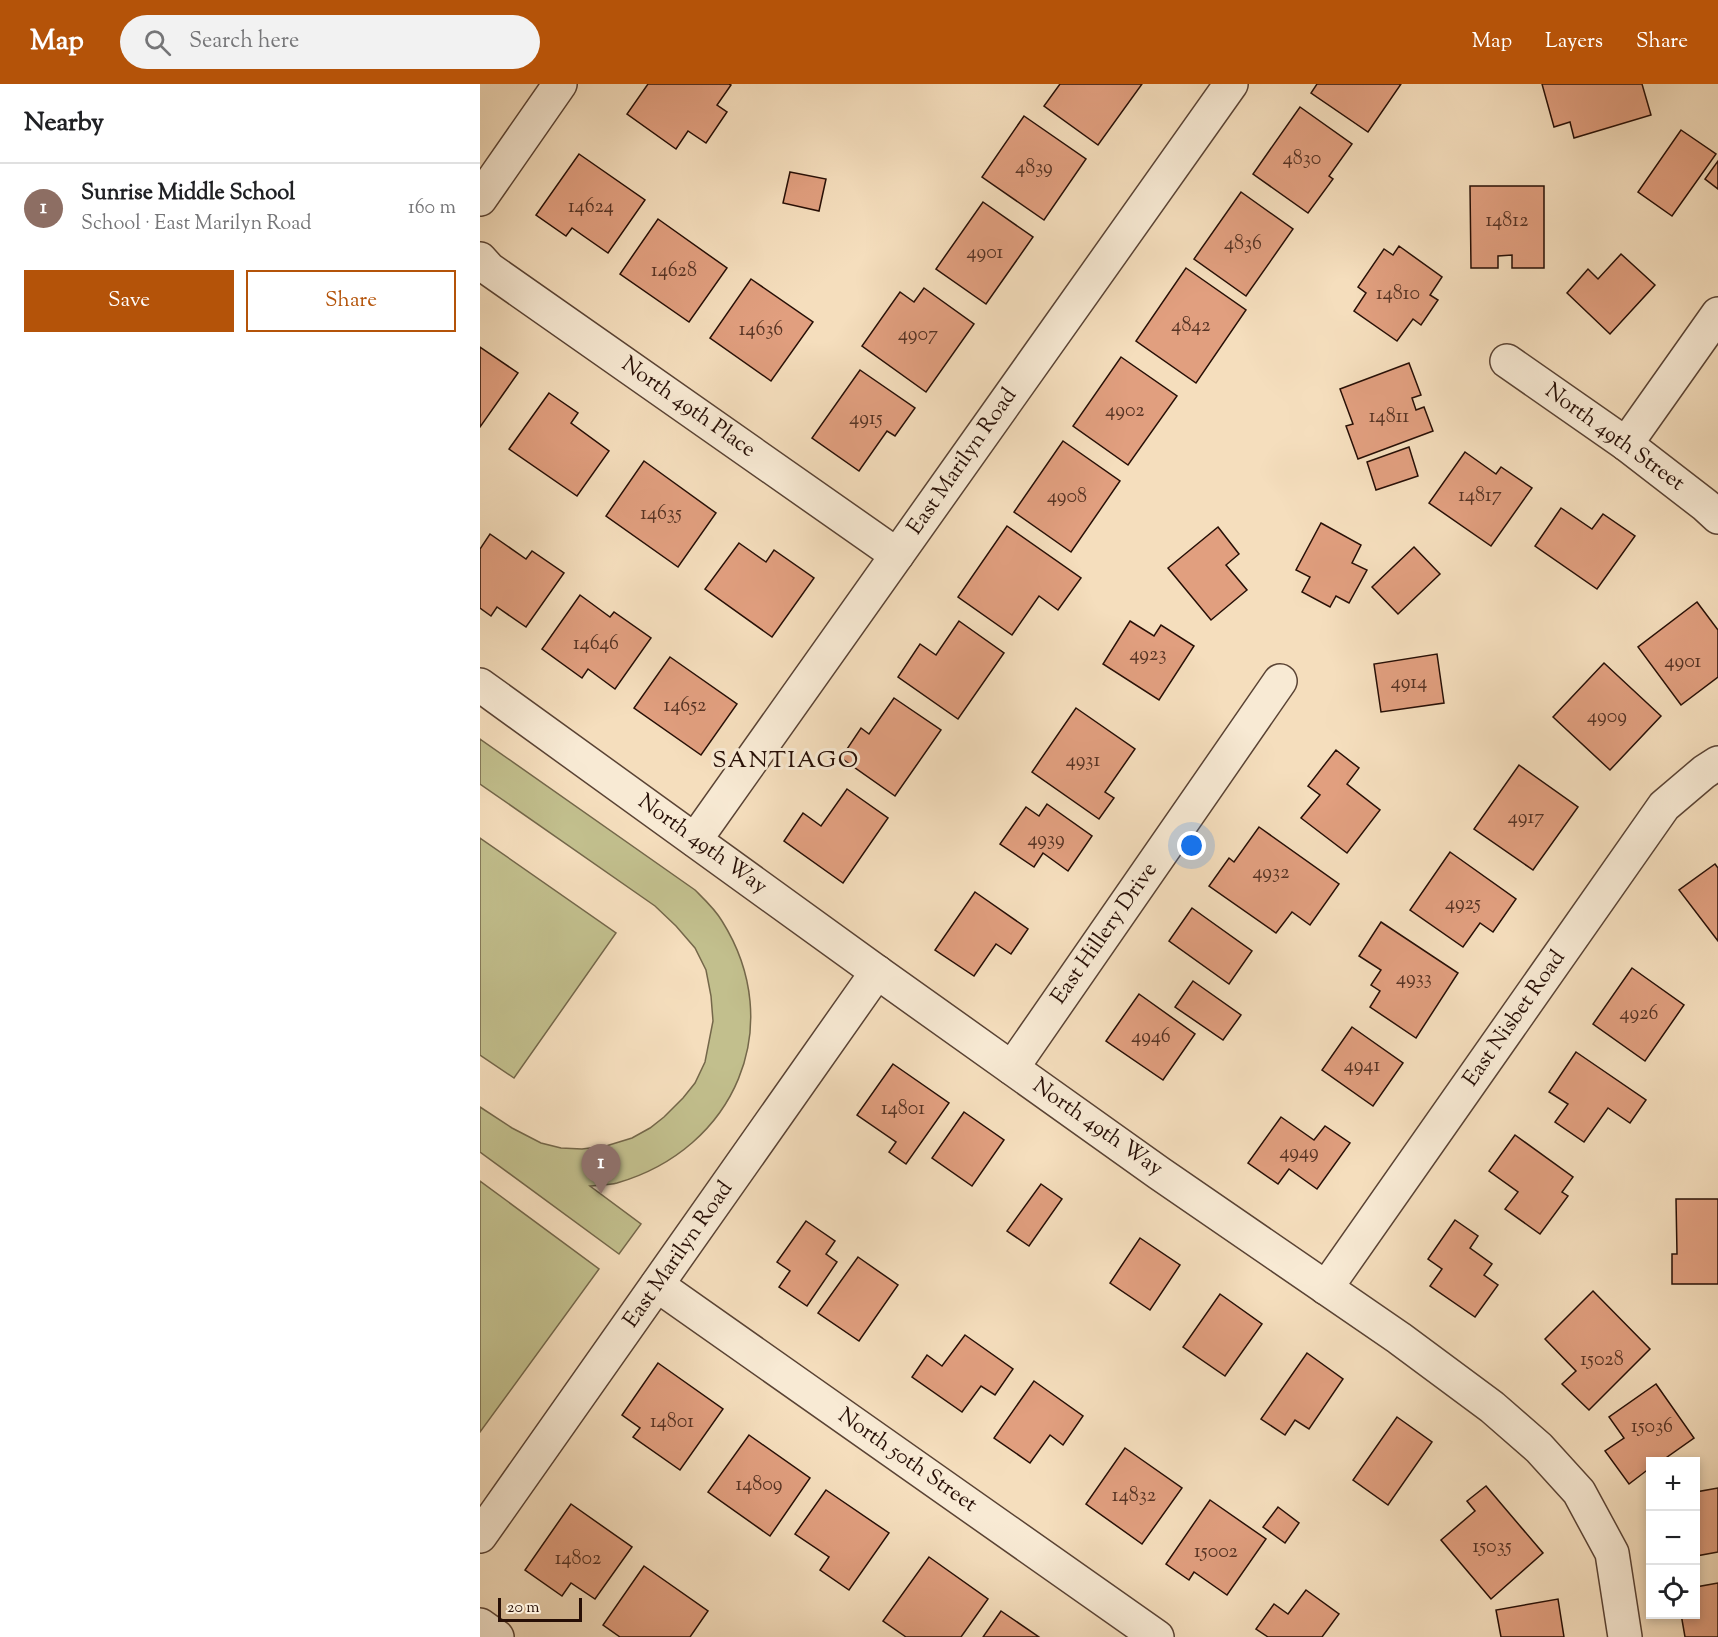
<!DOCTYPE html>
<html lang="en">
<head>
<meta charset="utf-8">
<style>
  body { margin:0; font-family:"Sorts Mill Goudy",serif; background:#f2f2f2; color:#202124 }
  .controls { position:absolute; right:18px; bottom:18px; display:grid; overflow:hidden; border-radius:0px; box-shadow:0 3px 9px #0003 }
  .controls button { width:54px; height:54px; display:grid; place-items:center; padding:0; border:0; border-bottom:2px solid #e0e0e0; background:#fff; color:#202124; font:30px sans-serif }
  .scale { position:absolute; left:18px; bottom:15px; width:84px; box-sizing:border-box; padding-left:6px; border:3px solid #270f06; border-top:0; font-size:16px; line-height:21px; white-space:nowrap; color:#270f06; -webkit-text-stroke:4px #f8ead4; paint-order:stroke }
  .you { position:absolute; left:712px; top:762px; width:21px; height:21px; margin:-15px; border:4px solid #fff; border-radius:50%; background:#1a73e8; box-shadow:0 0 0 9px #1a73e833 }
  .badge { display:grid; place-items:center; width:39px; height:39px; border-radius:50%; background:#b45309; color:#fff; font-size:20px; font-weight:700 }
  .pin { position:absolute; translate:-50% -50px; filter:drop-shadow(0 2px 3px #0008) }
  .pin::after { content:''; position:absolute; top:32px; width:21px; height:18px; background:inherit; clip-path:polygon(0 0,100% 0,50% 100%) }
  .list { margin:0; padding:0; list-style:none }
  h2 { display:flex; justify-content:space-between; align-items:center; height:78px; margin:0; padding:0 24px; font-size:26px }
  h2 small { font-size:20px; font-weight:400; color:#757577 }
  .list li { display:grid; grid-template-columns:39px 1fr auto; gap:18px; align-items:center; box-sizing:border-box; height:90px; padding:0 24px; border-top:2px solid #e0e0e0 }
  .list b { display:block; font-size:22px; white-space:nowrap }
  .list p { margin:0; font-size:20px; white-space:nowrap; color:#757577 }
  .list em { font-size:20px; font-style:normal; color:#757577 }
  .actions { display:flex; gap:12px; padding:18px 24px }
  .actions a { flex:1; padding:14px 0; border:2px solid #b45309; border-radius:0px; text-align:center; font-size:21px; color:#b45309 }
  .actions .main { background:#b45309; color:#fff }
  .icon { flex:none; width:33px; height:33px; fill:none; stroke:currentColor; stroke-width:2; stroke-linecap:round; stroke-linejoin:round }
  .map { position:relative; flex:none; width:1238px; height:1553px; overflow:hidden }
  header { display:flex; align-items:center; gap:36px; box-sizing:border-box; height:84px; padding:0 30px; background:#b45309; color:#fff }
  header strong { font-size:28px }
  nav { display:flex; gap:33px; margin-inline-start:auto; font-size:21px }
  .search { width:420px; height:54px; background:#f2f2f2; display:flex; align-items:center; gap:15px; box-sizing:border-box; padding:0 21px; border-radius:33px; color:#757577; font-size:22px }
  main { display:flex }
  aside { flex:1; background:#fff }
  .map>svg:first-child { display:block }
  .green { fill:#c2bf8d; stroke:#74674a; stroke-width:1.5 }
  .building { fill:#e19f7f; stroke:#270f06; stroke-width:1.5 }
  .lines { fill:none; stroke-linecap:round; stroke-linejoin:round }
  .minor-casing { stroke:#5a4334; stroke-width:36 }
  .minor { stroke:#f8ead4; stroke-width:33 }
  .labels { text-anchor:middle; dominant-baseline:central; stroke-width:6; stroke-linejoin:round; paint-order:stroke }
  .number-label { font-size:20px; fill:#563324 }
  .street-label { font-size:22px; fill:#270f06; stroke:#f8ead4 }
  .neighbourhood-label { font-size:24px; letter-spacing:1.5px; fill:#270f06; stroke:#f8ead4 }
</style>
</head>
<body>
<header>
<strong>Map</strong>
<div class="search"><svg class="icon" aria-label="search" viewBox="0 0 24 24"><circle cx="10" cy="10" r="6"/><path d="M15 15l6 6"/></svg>Search here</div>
<nav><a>Map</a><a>Layers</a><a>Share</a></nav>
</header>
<main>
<aside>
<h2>Nearby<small></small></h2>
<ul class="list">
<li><span class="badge" style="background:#8d6e63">1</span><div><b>Sunrise Middle School</b><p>School · East Marilyn Road</p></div><em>160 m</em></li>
</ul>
<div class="actions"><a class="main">Save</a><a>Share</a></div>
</aside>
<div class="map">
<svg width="1238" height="1553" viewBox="0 0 1238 1553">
  <rect width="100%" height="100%" fill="#f5debd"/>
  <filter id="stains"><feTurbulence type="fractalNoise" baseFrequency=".00333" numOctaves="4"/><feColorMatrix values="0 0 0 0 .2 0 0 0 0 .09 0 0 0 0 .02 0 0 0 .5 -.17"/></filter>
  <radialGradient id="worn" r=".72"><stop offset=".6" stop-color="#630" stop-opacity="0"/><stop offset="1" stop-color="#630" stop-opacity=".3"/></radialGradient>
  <g class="green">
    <path d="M 0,655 L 215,806 C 224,815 235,825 242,837 C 308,942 255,1065 137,1099 C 129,1101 119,1101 110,1102 L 161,1140 L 139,1170 L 0,1068 L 0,1023 L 32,1044 L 61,1059 L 81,1064 L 102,1065 L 126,1062 L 152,1054 L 170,1044 L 184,1033 L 203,1014 L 215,999 L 225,978 L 233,937 L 231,912 L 226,886 L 215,864 L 196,842 L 175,822 L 0,700 Z"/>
    <path d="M 0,754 L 136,849 L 34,994 L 0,971 Z"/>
    <path d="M 0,1097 L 119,1185 L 0,1348 Z"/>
  </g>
  <g class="building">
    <path d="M 168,0 L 249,0 L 251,1 L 237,21 L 247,28 L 226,59 L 208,47 L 196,65 L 147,30 Z"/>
    <path d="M 580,0 L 662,0 L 618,61 L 564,22 Z"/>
    <path d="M 837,0 L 921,0 L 888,48 L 831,9 Z"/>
    <path d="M 1062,0 L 1162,0 L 1171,31 L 1094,54 L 1090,38 L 1074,43 Z"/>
    <path d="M 820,23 L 872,60 L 849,92 L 853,95 L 828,129 L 773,90 Z"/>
    <path d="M 544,32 L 606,75 L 564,136 L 502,93 Z"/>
    <path d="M 1201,46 L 1236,70 L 1192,132 L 1158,108 Z"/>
    <path d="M 99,70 L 165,116 L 128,169 L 92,144 L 86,152 L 56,131 Z"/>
    <path d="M 1238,77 L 1238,105 L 1225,95 Z"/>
    <path d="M 310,88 L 346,95 L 339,127 L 303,119 Z"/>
    <path d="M 990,102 L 1064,102 L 1064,184 L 1032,184 L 1032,171 L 1018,172 L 1018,184 L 991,184 Z"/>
    <path d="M 761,108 L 813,145 L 766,212 L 714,175 Z"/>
    <path d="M 503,118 L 553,153 L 506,220 L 456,185 Z"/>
    <path d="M 178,135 L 247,184 L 209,238 L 140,190 Z"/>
    <path d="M 919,162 L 962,193 L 950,211 L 958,216 L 941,241 L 933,235 L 917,257 L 874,227 L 886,209 L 878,203 L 904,165 L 913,171 Z"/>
    <path d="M 1141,170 L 1175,201 L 1130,250 L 1087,209 L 1108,185 L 1118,195 Z"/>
    <path d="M 706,184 L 766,226 L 716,299 L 656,257 Z"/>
    <path d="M 271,195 L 333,238 L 291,297 L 230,254 Z"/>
    <path d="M 444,204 L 494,240 L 446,308 L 382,262 L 420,208 L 434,218 Z"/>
    <path d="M 0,263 L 38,289 L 0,343 Z"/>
    <path d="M 641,273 L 697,312 L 648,381 L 593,342 Z"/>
    <path d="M 929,279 L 941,311 L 932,314 L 936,326 L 944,323 L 953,347 L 878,375 L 866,342 L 873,340 L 860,305 Z"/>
    <path d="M 380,286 L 435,324 L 415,352 L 407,347 L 379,387 L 332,354 Z"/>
    <path d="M 69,309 L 98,329 L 91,339 L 129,367 L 97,412 L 29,365 Z"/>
    <path d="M 583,357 L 640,397 L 591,468 L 534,428 Z"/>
    <path d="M 929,363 L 938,392 L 896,406 L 887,378 Z"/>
    <path d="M 985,368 L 1016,390 L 1021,383 L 1052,404 L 1011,462 L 949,419 Z"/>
    <path d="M 164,377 L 236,429 L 198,483 L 126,432 Z"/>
    <path d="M 1081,424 L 1112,445 L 1123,430 L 1155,452 L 1117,505 L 1055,462 Z"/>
    <path d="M 841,439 L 881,461 L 872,479 L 887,486 L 869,519 L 856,512 L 850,523 L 822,508 L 830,493 L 816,486 Z"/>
    <path d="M 527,442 L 601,494 L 578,526 L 559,512 L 532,551 L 478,513 Z"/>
    <path d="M 738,443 L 759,470 L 746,481 L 767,506 L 731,536 L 688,484 Z"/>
    <path d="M 10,450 L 46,475 L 52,467 L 84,489 L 46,543 L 17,523 L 11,532 L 0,524 L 0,465 Z"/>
    <path d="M 259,459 L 286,478 L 294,466 L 334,494 L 292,553 L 225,505 Z"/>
    <path d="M 934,463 L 960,490 L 918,530 L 892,503 Z"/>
    <path d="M 100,511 L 130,533 L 134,528 L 171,554 L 135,605 L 108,585 L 102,594 L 62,565 Z"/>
    <path d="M 1217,518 L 1238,546 L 1238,593 L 1201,621 L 1158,563 Z"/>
    <path d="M 479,537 L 524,569 L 478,635 L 418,593 L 440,560 L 456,571 Z"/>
    <path d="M 650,537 L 674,552 L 681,541 L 714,562 L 679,616 L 623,580 Z"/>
    <path d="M 957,570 L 964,619 L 901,628 L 894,580 Z"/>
    <path d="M 190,573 L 257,620 L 221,671 L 154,624 Z"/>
    <path d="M 1124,579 L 1181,632 L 1130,686 L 1073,633 Z"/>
    <path d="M 414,614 L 461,646 L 415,712 L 361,674 L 381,644 L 389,650 Z"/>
    <path d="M 596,624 L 655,665 L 625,708 L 634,714 L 619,735 L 552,688 Z"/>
    <path d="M 856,666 L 879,684 L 867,700 L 900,726 L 867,769 L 821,734 L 840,711 L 828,702 Z"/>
    <path d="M 1039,681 L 1098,723 L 1053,786 L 994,745 Z"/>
    <path d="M 367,705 L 408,734 L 363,799 L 304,757 L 323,729 L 341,742 Z"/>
    <path d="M 567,720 L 612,752 L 588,787 L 563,769 L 554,783 L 520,760 L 546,723 L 559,732 Z"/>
    <path d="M 779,743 L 859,800 L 830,841 L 812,828 L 796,849 L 729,802 L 749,774 L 754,778 Z"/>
    <path d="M 970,768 L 1036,815 L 1013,848 L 1000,839 L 983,863 L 930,826 Z"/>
    <path d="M 1235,780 L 1238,784 L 1238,857 L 1199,806 Z"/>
    <path d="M 495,808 L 548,845 L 531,870 L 516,860 L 494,892 L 455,866 Z"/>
    <path d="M 712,824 L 772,867 L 749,900 L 689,857 Z"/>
    <path d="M 901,838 L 978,889 L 936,954 L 890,923 L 900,907 L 891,901 L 901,886 L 879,872 Z"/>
    <path d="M 1152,884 L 1204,921 L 1165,977 L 1113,940 Z"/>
    <path d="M 713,897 L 761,931 L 743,956 L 695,923 Z"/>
    <path d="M 659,910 L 715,950 L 683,996 L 626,957 Z"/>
    <path d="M 872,943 L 923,979 L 893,1022 L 842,986 Z"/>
    <path d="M 1096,968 L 1166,1016 L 1150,1039 L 1128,1024 L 1104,1058 L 1075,1038 L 1088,1020 L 1069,1008 Z"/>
    <path d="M 413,980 L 469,1019 L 426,1080 L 409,1068 L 416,1058 L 377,1031 Z"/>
    <path d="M 484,1028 L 524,1056 L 492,1102 L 452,1074 Z"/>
    <path d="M 801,1033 L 834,1056 L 845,1042 L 870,1059 L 837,1105 L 809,1085 L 798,1100 L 768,1079 Z"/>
    <path d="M 1035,1051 L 1093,1093 L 1082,1108 L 1088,1112 L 1060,1150 L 1025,1125 L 1038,1108 L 1009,1087 Z"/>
    <path d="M 561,1100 L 582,1115 L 549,1162 L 527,1147 Z"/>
    <path d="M 1196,1115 L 1238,1115 L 1238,1200 L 1192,1200 L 1192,1170 L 1197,1170 Z"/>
    <path d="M 975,1136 L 998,1152 L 990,1164 L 1012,1180 L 1004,1191 L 1018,1201 L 995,1233 L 950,1202 L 962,1185 L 948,1175 Z"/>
    <path d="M 326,1137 L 355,1157 L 346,1170 L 357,1178 L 327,1222 L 299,1203 L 310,1187 L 297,1178 Z"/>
    <path d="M 660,1154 L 700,1181 L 670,1226 L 630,1199 Z"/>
    <path d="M 378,1173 L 418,1201 L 379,1257 L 338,1229 Z"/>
    <path d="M 1113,1207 L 1170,1265 L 1109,1326 L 1082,1300 L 1096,1287 L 1065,1255 Z"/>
    <path d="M 740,1210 L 782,1240 L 745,1292 L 703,1263 Z"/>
    <path d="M 485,1251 L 533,1285 L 515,1311 L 501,1302 L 482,1328 L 432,1293 L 447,1271 L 462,1282 Z"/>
    <path d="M 827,1269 L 863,1295 L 829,1345 L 815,1336 L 805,1351 L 781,1335 Z"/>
    <path d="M 178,1279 L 243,1325 L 200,1386 L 153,1353 L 160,1344 L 142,1331 Z"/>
    <path d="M 554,1297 L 603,1332 L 583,1361 L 570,1351 L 550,1379 L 514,1354 Z"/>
    <path d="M 1176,1300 L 1214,1354 L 1180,1378 L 1170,1378 L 1170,1384 L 1149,1400 L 1125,1367 L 1144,1354 L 1129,1333 Z"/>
    <path d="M 917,1333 L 952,1358 L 908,1421 L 873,1396 Z"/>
    <path d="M 269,1351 L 330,1394 L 290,1452 L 228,1408 Z"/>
    <path d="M 645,1364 L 702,1404 L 662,1460 L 606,1420 Z"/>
    <path d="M 1006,1402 L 1063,1469 L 1011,1515 L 961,1456 L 995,1427 L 987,1417 Z"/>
    <path d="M 1238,1404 L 1238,1468 L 1216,1472 L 1216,1408 Z"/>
    <path d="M 346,1406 L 409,1449 L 369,1506 L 340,1486 L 349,1473 L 315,1450 Z"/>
    <path d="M 730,1416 L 786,1455 L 747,1511 L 714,1488 L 709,1496 L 686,1480 Z"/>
    <path d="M 91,1420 L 152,1463 L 115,1515 L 91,1499 L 82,1512 L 45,1486 Z"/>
    <path d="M 798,1423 L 819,1439 L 805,1459 L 783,1443 Z"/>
    <path d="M 449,1473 L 508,1515 L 481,1553 L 426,1553 L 403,1537 Z"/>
    <path d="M 164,1482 L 228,1527 L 210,1553 L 140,1553 L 123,1541 Z"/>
    <path d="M 1238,1499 L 1238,1553 L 1205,1553 L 1201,1530 L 1216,1530 L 1216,1503 Z"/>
    <path d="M 826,1506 L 859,1530 L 842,1553 L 788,1553 L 776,1545 L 794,1520 L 808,1530 Z"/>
    <path d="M 1078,1515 L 1084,1553 L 1021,1553 L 1016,1526 Z"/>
    <path d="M 521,1527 L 559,1553 L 503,1553 Z"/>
  </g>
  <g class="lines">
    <g class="minor-casing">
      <g id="minor">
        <path d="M 0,115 L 80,0"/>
        <path d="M 0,175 L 9,185 L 417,471"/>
        <path d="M 1027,277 L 1146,360 L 1225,421 L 1238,433"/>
        <path d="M 1146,360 L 1238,230"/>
        <path d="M 0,601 L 397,888 L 679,1089 L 919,1254 L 1012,1323 L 1059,1364 L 1099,1408 L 1132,1469 L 1145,1553"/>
        <path d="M 215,756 L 751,0"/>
        <path d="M 532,984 L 800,597"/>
        <path d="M 177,1201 L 677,1553"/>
        <path d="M 846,1204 L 1184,722 L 1224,688 L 1238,679"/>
        <path d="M 0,1452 L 397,888"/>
        <path d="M 0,1541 L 17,1553"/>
      </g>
    </g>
    <use href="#minor" class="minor"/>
  </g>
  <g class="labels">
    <g class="number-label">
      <text x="822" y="75">4830</text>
      <text x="554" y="84">4839</text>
      <text x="111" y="123">14624</text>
      <text x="1027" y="137">14812</text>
      <text x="763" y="160">4836</text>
      <text x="505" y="169">4901</text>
      <text x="194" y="187">14628</text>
      <text x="918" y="210">14810</text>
      <text x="711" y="242">4842</text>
      <text x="281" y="246">14636</text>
      <text x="438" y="251">4907</text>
      <text x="645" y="327">4902</text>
      <text x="909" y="333">14811</text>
      <text x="386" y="335">4915</text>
      <text x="1000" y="412">14817</text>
      <text x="587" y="413">4908</text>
      <text x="181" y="430">14635</text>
      <text x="116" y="560">14646</text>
      <text x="668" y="571">4923</text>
      <text x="1203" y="578">4901</text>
      <text x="929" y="599">4914</text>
      <text x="205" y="622">14652</text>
      <text x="1127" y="633">4909</text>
      <text x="603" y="677">4931</text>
      <text x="1046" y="734">4917</text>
      <text x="566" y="756">4939</text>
      <text x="791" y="789">4932</text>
      <text x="983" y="820">4925</text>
      <text x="934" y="895">4933</text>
      <text x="1159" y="930">4926</text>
      <text x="671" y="953">4946</text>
      <text x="882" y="982">4941</text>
      <text x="423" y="1025">14801</text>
      <text x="819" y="1069">4949</text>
      <text x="1122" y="1276">15028</text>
      <text x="192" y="1338">14801</text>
      <text x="1172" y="1343">15036</text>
      <text x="279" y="1401">14809</text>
      <text x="654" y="1412">14832</text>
      <text x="1012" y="1463">15035</text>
      <text x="736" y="1468">15002</text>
      <text x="98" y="1475">14802</text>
    </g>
    <g class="street-label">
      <text transform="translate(208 324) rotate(35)">North 49th Place</text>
      <text transform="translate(1134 354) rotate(36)">North 49th Street</text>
      <text transform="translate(483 378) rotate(-55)">East Marilyn Road</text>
      <text transform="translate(222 761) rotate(36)">North 49th Way</text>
      <text transform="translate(625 850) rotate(-55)">East Hillery Drive</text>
      <text transform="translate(1035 935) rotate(-55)">East Nisbet Road</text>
      <text transform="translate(617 1044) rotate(35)">North 49th Way</text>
      <text transform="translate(199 1171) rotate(-55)">East Marilyn Road</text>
      <text transform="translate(427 1377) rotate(35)">North 50th Street</text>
    </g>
    <g class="neighbourhood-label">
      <text x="306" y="677">SANTIAGO</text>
    </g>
  </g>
  <rect width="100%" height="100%" filter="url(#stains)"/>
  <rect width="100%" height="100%" fill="url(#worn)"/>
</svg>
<div class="controls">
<button>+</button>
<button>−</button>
<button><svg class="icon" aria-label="locate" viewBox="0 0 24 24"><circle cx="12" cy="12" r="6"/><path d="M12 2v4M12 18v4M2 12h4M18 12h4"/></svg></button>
</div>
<div class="scale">20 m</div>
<div class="you"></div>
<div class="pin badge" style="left:121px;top:1110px;background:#8d6e63">1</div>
</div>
</main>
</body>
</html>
